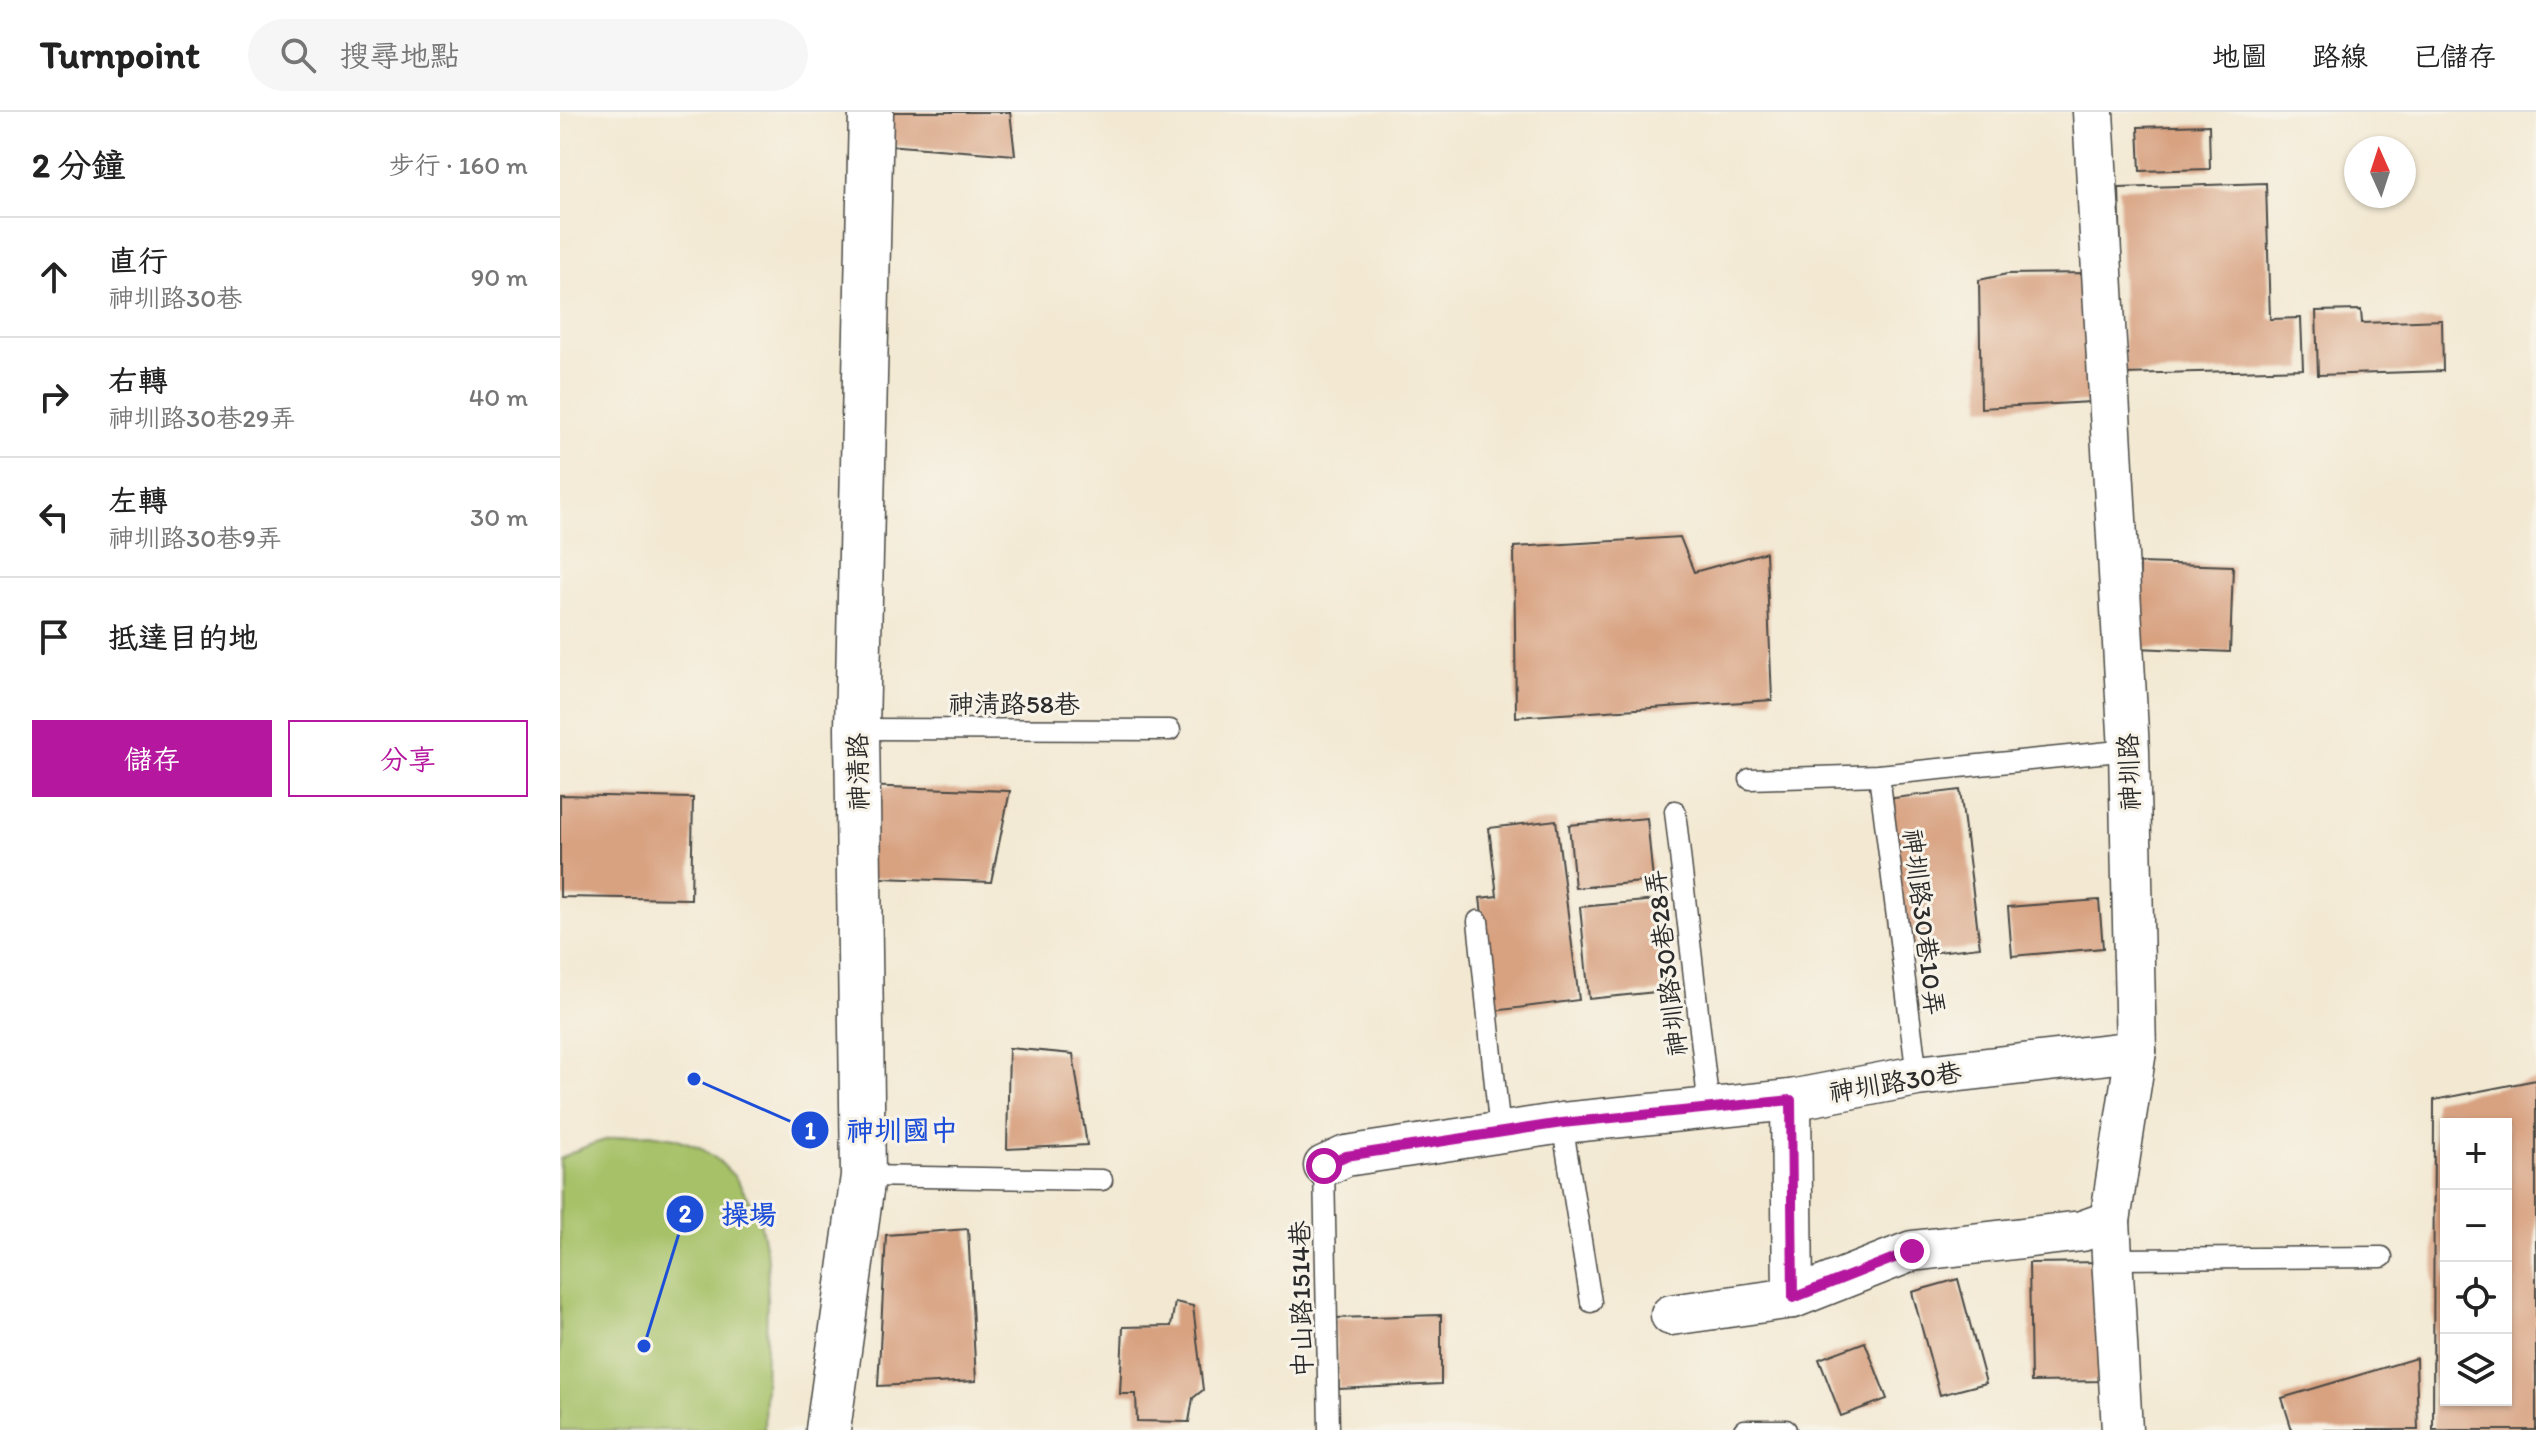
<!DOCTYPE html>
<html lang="zh-TW">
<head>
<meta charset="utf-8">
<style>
  body { margin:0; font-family:Itim,"LXGW WenKai TC",sans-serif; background:#f6f6f6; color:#222 }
  .controls { position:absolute; right:24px; bottom:24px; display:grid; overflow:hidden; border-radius:0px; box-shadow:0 2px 6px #0004 }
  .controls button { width:72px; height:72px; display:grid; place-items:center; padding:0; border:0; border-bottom:2px solid #e0e0e0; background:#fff; color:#222; font:40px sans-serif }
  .compass { position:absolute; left:1784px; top:24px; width:72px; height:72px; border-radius:50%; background:#fff; box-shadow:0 2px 6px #0004; rotate:357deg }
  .stop { position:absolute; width:24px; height:24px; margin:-18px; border:6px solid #b5179e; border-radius:50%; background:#fff }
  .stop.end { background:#b5179e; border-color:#fff; box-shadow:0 2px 8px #0008 }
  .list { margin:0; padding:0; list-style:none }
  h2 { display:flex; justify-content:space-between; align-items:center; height:104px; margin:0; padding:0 32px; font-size:34px }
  h2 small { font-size:26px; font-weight:400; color:#767676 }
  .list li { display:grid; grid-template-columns:52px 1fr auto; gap:24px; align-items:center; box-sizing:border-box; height:120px; padding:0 32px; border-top:2px solid #e0e0e0 }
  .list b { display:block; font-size:30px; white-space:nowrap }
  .list p { margin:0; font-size:26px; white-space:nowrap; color:#767676 }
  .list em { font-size:26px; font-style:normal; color:#767676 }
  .actions { display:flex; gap:16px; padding:24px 32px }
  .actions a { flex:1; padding:18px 0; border:2px solid #b5179e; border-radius:0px; text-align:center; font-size:28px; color:#b5179e }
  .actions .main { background:#b5179e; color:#fff }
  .icon { flex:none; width:44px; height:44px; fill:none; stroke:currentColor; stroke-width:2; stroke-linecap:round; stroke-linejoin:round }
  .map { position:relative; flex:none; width:1976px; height:1318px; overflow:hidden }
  header { display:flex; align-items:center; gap:48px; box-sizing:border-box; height:112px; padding:0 40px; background:#fff; border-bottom:2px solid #e0e0e0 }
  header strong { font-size:38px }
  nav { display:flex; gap:44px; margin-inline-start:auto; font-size:28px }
  .search { width:560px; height:72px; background:#f6f6f6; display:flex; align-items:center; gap:20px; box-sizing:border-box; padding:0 28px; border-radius:44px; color:#767676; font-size:30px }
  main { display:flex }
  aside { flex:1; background:#fff }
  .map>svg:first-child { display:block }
  .green { fill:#a6c168; stroke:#68764a; stroke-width:2 }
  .building { fill:#d8a281; fill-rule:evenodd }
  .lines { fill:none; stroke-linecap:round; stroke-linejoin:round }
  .service-casing { stroke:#494844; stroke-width:23 }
  .minor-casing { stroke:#494844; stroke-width:43 }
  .tertiary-casing { stroke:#494844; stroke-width:47 }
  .service { stroke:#fff; stroke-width:20 }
  .minor { stroke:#fff; stroke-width:40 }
  .tertiary { stroke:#fff; stroke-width:44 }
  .route { stroke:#b5179e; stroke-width:10 }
  .labels { text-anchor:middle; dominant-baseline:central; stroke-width:6; stroke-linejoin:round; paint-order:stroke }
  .street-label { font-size:26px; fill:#2b2b2b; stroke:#f7f3e8 }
  .leader { fill:none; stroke:#1d4ed8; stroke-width:3 }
  .callout-dot { fill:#1d4ed8; stroke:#f7f3e8; stroke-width:3 }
  .mark-label { font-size:24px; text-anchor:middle; font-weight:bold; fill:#fff }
  .callout-label { font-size:28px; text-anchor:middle; font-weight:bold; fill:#1d4ed8; stroke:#f7f3e8; stroke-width:6; stroke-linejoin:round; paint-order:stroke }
</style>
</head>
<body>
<header>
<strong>Turnpoint</strong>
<div class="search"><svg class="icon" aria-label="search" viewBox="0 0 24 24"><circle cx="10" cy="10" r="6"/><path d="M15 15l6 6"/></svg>搜尋地點</div>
<nav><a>地圖</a><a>路線</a><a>已儲存</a></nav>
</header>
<main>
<aside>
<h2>2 分鐘<small>步行 · 160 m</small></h2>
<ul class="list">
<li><svg class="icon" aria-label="ahead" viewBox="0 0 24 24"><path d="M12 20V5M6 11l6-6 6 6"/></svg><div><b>直行</b><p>神圳路30巷</p></div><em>90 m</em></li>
<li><svg class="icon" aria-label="right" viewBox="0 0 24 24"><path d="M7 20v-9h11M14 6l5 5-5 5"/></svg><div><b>右轉</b><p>神圳路30巷29弄</p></div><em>40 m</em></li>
<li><svg class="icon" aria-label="left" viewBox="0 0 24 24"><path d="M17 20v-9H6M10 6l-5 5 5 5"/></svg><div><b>左轉</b><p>神圳路30巷9弄</p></div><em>30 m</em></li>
<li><svg class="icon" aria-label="arrive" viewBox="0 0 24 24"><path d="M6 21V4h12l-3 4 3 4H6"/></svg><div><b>抵達目的地</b></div></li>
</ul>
<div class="actions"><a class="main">儲存</a><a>分享</a></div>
</aside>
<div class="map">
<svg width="1976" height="1318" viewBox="0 0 1976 1318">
  <rect width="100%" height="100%" fill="#f7f3e8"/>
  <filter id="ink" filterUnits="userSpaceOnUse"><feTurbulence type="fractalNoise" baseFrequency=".0125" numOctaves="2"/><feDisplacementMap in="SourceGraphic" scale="16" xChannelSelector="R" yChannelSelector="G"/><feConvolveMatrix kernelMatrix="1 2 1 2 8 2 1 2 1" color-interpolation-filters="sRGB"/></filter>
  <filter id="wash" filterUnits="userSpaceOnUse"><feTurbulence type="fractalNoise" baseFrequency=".006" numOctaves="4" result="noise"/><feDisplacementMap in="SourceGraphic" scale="32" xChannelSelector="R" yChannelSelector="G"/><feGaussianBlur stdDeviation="1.8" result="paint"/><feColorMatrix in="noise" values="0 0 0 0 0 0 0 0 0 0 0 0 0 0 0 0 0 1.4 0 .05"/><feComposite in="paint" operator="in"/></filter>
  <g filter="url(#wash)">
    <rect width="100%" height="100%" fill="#f3e9d3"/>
    <path class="green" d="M 90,1022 L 115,1026 L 139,1035 L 158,1048 L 175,1065 L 199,1104 L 208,1148 L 204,1318 L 0,1318 L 0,1047 C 30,1030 56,1023 90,1022 Z"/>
    <g id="blocks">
      <g class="building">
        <path d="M 313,0 L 450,0 L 455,43 L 313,32 Z"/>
        <path d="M 1649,13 L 1650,57 L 1580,59 L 1578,15 Z"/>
        <path d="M 1706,71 L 1710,207 L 1741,206 L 1743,257 L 1565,262 L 1559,76 Z"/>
        <path d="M 1531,161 L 1531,290 L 1421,296 L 1419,168 L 1447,162 Z"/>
        <path d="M 1801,198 L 1802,211 L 1882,208 L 1883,259 L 1758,263 L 1756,199 Z"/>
        <path d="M 1120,425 L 1134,460 L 1206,440 L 1212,588 L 956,605 L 954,435 Z"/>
        <path d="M 1580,451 L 1673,454 L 1670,540 L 1577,536 Z"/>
        <path d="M 299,674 L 450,679 L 431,770 L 294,765 Z"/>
        <path d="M 1400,678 L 1420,835 L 1336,845 L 1317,688 Z"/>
        <path d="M 0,683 L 133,686 L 131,787 L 0,785 Z"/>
        <path d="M 1087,706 L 1093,769 L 1015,776 L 1009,713 Z"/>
        <path d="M 996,708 L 1019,888 L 934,899 L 920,786 L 937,784 L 929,716 Z"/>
        <path d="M 1096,788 L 1105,879 L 1029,887 L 1020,795 Z"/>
        <path d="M 1539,788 L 1543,836 L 1452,844 L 1448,795 Z"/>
        <path d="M 449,936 L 513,942 L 527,1033 L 447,1037 Z"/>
        <path d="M 1976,968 L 1976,1318 L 1873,1318 L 1874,988 ZM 1886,1012 L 1946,1012 L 1946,1288 L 1886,1288 Z"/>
        <path d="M 408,1117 L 416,1269 L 318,1274 L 326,1123 Z"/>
        <path d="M 1544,1150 L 1546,1269 L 1471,1270 L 1469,1151 Z"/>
        <path d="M 1398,1167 L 1426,1271 L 1380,1283 L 1352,1180 Z"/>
        <path d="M 615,1190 L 633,1194 L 643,1278 L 633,1286 L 629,1310 L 577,1309 L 576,1282 L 560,1282 L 563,1215 L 611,1214 Z"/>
        <path d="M 881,1203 L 881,1272 L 779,1277 L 774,1206 Z"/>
        <path d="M 1305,1230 L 1327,1287 L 1281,1304 L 1259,1247 Z"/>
        <path d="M 1856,1246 L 1858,1318 L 1732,1318 L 1722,1286 Z"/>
      </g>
    </g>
  </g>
  <g filter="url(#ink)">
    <use href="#blocks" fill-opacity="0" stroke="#494844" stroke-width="2"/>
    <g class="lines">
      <g class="service-casing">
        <g id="service">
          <path d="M 297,617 L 610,618"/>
          <path d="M 1319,663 L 1357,964"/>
          <path d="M 1190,667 L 1319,663 L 1569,638"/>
          <path d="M 1115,699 L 1149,996"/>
          <path d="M 918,809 L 940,1020"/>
          <path d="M 1002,1011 L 1031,1190"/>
          <path d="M 764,1054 L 769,1318"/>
          <path d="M 303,1064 L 542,1068"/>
          <path d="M 1552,1147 L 1822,1145"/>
          <path d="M 1184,1318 L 1226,1318"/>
        </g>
      </g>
      <g class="minor-casing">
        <g id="minor">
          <path d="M 1533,0 L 1569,638 L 1576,939 L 1550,1109 L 1562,1318"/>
          <path d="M 764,1054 L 786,1044 L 1002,1011 L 1231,988 L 1357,964 L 1576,939"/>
          <path d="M 1233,1186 L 1352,1139 L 1522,1119 L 1550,1109"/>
          <path d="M 1111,1203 L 1233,1186 L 1231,988"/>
        </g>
      </g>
      <g class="tertiary-casing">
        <path id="tertiary" d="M 268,1318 L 303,1064 L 297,617 L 311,0"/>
      </g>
      <use href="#service" class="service"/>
      <use href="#minor" class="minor"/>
      <use href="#tertiary" class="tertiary"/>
    </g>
  </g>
  <g class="lines" filter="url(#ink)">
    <path class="route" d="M 764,1054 L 786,1044 L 1002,1011 L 1231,988 L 1233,1186 L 1352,1139"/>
  </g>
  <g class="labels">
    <g class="street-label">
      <text x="454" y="592">神清路58巷</text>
      <text transform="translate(298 660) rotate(-91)">神清路</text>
      <text transform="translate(1569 660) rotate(-92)">神圳路</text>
      <text transform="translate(1364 810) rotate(83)">神圳路30巷10弄</text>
      <text transform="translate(1106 851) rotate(-97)">神圳路30巷28弄</text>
      <text transform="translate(1335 970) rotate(-9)">神圳路30巷</text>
      <text transform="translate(741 1187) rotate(-91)">中山路1514巷</text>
    </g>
  </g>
  <path class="leader" d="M134 967L250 1018M84 1234L125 1102"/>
  <g class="callout-dot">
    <circle cx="134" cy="967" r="8"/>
    <circle cx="84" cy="1234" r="8"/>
    <circle cx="250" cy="1018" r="20"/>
    <circle cx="125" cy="1102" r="20"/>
  </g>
  <g class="mark-label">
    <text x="250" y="1027">1</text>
    <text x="125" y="1110">2</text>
  </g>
  <g class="callout-label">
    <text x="342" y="1028">神圳國中</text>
    <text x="189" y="1112">操場</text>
  </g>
</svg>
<div class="controls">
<button>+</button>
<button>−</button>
<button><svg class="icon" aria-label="locate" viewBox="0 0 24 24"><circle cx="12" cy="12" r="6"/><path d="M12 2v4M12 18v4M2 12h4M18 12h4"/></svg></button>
<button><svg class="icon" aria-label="layers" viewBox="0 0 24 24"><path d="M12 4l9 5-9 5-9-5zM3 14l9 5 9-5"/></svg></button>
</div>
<svg class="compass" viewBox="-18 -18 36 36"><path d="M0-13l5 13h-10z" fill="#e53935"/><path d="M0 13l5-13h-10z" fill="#767676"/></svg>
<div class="stop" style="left:764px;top:1054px"></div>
<div class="stop end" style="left:1352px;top:1139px"></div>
</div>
</main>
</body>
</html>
